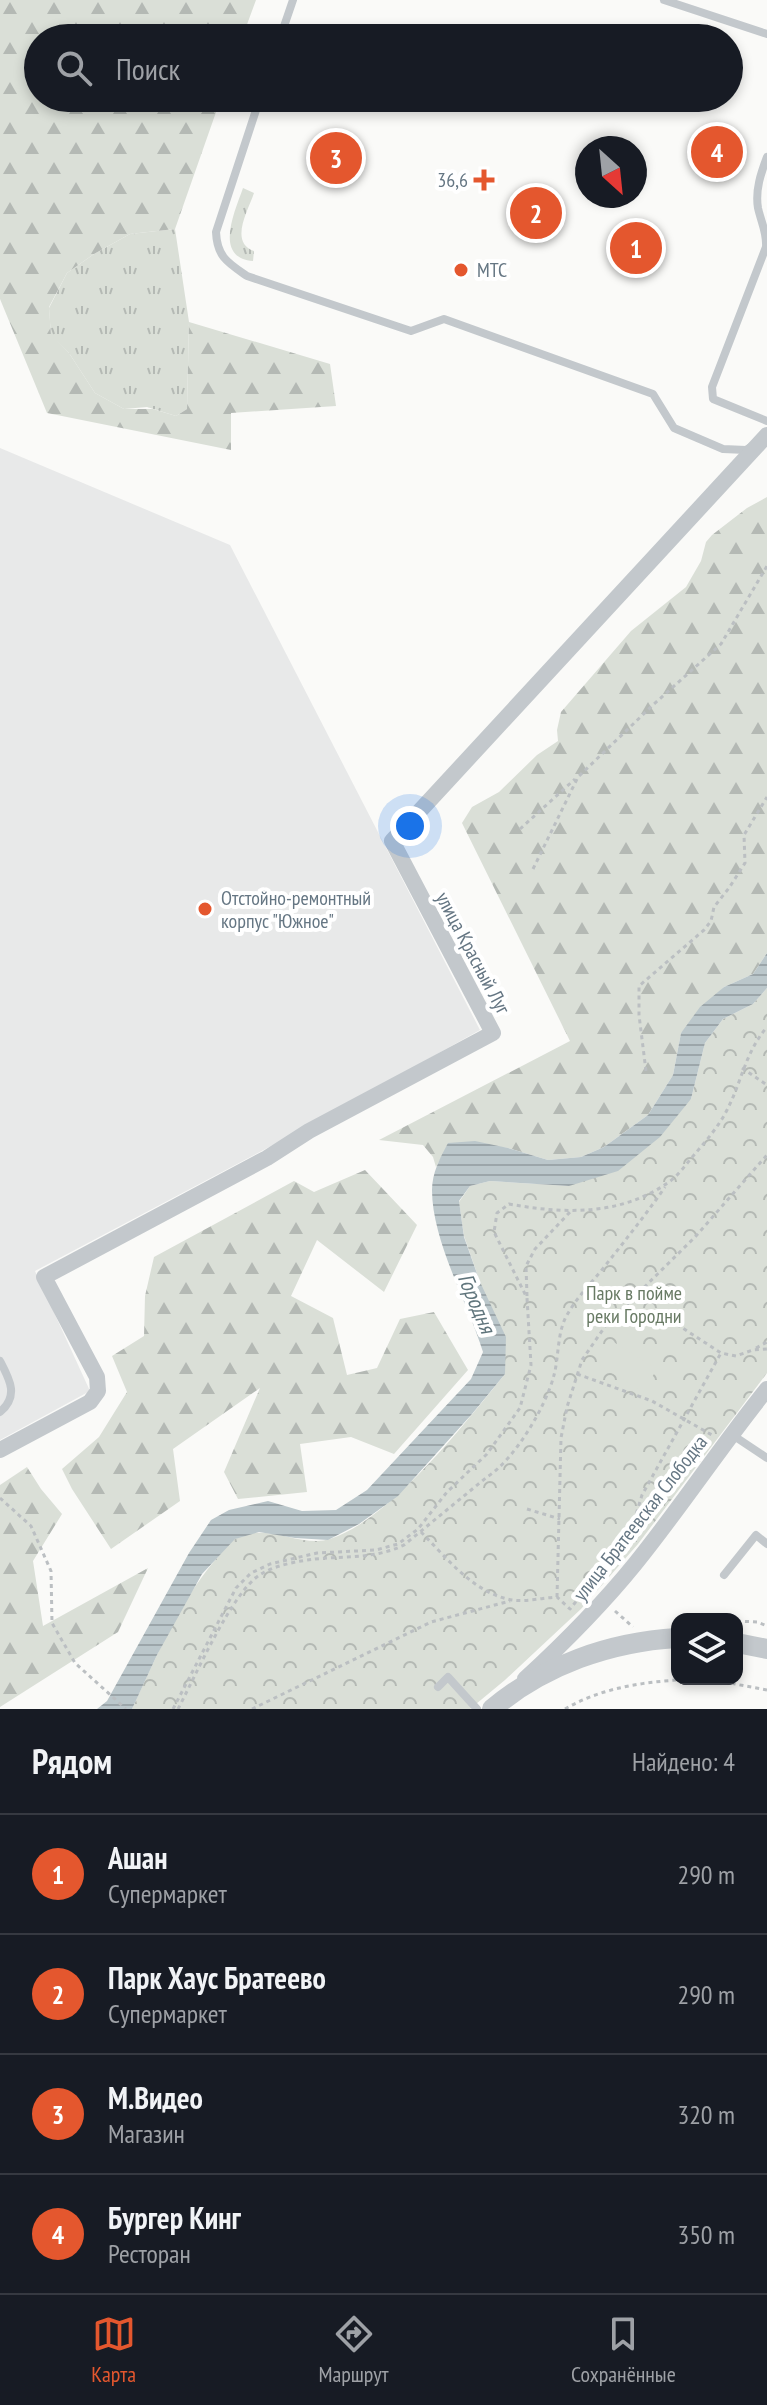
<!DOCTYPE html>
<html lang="ru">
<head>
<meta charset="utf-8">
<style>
  body { margin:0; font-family:"PT Sans Narrow",sans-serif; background:#20242c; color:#f1f3f6 }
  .controls { position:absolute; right:24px; bottom:24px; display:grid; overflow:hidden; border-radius:16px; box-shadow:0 4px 12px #0003 }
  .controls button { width:72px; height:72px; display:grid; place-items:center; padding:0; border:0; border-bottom:2px solid #363941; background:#171b24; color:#f1f3f6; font:40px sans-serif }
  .compass { position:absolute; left:575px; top:136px; width:72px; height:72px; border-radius:50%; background:#171b24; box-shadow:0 4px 12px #0003; rotate:153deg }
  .you { position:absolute; left:410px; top:826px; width:28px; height:28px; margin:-20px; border:6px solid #fff; border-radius:50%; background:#1a73e8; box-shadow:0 0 0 12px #1a73e833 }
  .badge { display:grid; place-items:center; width:52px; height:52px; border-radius:50%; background:#e4572e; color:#fff; font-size:26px; font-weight:700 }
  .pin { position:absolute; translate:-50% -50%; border:4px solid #fff; box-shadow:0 2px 8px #0006 }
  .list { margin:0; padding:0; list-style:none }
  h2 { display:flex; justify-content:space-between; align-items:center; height:104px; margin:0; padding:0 32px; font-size:34px }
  h2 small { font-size:26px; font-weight:400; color:#9ea1a6 }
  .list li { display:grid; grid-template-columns:52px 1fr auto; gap:24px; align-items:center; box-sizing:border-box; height:120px; padding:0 32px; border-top:2px solid #363941 }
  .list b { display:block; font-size:30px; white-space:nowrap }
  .list p { margin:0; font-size:26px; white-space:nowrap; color:#9ea1a6 }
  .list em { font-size:26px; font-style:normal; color:#9ea1a6 }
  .icon { flex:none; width:44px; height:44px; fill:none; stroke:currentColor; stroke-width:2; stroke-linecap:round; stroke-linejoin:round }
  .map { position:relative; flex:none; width:767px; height:1709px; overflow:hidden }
  .search { position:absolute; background:#171b24; box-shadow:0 4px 12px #0003; left:24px; right:24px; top:24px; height:88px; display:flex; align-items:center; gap:20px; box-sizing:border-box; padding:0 28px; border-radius:44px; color:#9ea1a6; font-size:30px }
  .sheet { height:584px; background:#171b24 }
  nav { display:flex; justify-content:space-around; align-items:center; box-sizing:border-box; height:112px; border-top:2px solid #363941; background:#171b24; font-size:22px; color:#9ea1a6 }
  nav a { display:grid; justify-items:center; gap:4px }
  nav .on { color:#e4572e }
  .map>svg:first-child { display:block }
  .built { fill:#e8e9e9 }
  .grass { fill:url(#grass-tufts) }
  .forest { fill:url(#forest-firs) }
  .park { fill:url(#park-crowns) }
  .garden { fill:#dadfd7 }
  .water { fill:url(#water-rules) }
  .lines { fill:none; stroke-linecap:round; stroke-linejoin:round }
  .path { stroke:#bbbfc2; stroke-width:3; stroke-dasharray:4 4; stroke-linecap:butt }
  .service { stroke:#c3c8cc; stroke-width:8 }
  .minor { stroke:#c3c8cc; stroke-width:16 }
  .tertiary { stroke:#c3c8cc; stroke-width:20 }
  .poi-dot { fill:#e4572e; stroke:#fff; stroke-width:3 }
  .labels { text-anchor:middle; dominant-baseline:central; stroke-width:8; stroke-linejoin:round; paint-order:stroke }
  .poi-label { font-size:20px; fill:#657683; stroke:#fff; text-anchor:start }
  .street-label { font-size:20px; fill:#657683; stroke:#fff }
  .park-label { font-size:20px; fill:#687a64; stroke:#fff }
  .water-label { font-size:22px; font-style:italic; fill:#60757c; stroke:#fff }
</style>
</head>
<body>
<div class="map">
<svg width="767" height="1709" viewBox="0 0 767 1709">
  <defs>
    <pattern id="grass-tufts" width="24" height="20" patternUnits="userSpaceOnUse" patternTransform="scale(2)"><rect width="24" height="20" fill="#dadfd7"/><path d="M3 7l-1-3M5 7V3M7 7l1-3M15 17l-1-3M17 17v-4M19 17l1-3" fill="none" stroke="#b4b9b4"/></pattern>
    <pattern id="forest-firs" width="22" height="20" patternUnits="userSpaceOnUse" patternTransform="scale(2)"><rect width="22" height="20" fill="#dadfd7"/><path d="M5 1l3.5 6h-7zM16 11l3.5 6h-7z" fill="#b4b9b4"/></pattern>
    <pattern id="park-crowns" width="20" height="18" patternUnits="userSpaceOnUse" patternTransform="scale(2)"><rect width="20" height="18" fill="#dadfd7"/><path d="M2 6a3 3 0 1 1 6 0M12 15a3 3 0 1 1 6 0" fill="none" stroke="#b4b9b4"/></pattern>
    <pattern id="water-rules" width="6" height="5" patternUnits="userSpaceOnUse" patternTransform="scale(2)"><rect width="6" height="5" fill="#bbc7cb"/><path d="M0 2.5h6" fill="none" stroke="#9ca6aa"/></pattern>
  </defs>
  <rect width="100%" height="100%" fill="#fafaf8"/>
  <path class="built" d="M 0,448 L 230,545 L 480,1030 L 290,1136 L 35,1271 L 90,1391 L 0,1440 Z"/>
  <g class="grass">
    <path d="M 243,188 L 254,193 C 248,211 229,242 254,251 L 253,261 C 213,258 235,211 243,188 Z"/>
    <path d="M 175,229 L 189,322 L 187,409 L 176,416 L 147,407 L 124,409 L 95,393 L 69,353 L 51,336 L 49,308 L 67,273 L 94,254 L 130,234 Z"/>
  </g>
  <g class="forest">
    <path d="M 0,0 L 256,0 L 242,38 L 38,38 L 38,98 L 221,98 L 175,229 L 130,234 L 94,254 L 67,273 L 49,307 L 51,335 L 69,353 L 95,393 L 124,409 L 153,409 L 176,416 L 187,409 L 189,322 L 330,364 L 336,406 L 231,413 L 231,450 L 47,413 L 0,299 Z"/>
    <path d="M 767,497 L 767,953 L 753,974 L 724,987 L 681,1033 L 673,1075 L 648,1115 L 604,1147 L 581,1157 L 548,1160 L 508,1148 L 449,1143 L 436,1167 L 433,1157 L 423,1145 L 379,1140 L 570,1041 L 462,823 L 472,807 L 499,792 L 537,755 L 558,741 L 557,730 L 561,712 L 631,631 L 686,587 L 701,561 L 706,542 L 712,535 L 747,508 Z"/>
    <path d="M 365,1170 L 417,1225 L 384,1292 L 317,1240 L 291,1296 L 333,1318 L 347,1375 L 377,1368 L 400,1319 L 434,1312 L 468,1370 L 394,1454 L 351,1437 L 300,1444 L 307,1492 L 238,1499 L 224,1472 L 260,1388 L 173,1449 L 180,1501 L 111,1549 L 72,1489 L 62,1469 L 99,1437 L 127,1392 L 112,1356 L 144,1336 L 145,1296 L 154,1257 L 294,1181 L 314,1192 Z"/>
    <path d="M 27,1467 L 41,1489 L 62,1514 L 33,1561 L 43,1626 L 148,1568 L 118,1632 L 0,1707 L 0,1485 Z"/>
  </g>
  <path class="park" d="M 767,988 L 767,1373 L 638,1544 L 581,1609 L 505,1680 L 470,1709 L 132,1709 C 157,1655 182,1596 222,1552 C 226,1548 230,1542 235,1539 C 263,1521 301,1548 330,1539 C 390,1520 465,1423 505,1374 L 480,1282 L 464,1236 L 459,1202 L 470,1186 L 490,1181 L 569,1186 L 691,1099 L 705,1043 L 723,1019 L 753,1004 Z"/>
  <path class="garden" d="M 612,1341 L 657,1369 L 643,1392 L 597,1364 Z"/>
  <path class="water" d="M 767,953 L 767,988 L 753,1004 L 723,1019 L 705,1043 L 691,1099 L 660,1137 L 618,1171 L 569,1186 L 490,1181 L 470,1186 L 459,1201 L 464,1237 L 480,1282 L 506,1337 L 505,1374 L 472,1414 L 398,1496 L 359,1524 L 328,1540 L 295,1538 L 259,1532 L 235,1539 L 202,1574 L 157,1655 L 132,1709 L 97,1709 L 107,1701 L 189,1553 L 211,1520 L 229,1510 L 268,1501 L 302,1511 L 336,1510 L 367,1490 L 471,1379 L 483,1352 C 468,1303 432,1241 432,1190 C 432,1173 440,1158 448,1143 L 475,1141 L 508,1148 L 548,1160 L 581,1157 L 604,1147 L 648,1115 L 673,1075 L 681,1033 L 700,1007 L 724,987 L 753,974 Z"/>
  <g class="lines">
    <g class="path">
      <path d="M 520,829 L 575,779"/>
      <path d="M 533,869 L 578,777 L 654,704 L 721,644 L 767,566"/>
      <path d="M 742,1068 L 767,1085"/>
      <path d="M 646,1071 L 639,1015 L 639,986 L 704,930 L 711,921 L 714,907 L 729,888 L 745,863 L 744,835 L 767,797"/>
      <path d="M 527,1296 L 526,1266 L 535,1249 L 570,1212"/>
      <path d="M 624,1310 L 661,1314 L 721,1353 L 736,1356 L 753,1350 L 767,1349"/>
      <path d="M 756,1348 L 767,1342"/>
      <path d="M 577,1374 L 652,1401 L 712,1435"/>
      <path d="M 0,1498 L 31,1526 L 51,1571 L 52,1623 L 75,1663 L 126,1709"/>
      <path d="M 527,1509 L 560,1519"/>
      <path d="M 421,1532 C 447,1558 473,1593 512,1600 C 526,1602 542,1598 557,1597 L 570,1609 L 630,1534 L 642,1495 L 721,1353"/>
      <path d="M 557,1597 L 561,1438 L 567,1407 L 582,1360 L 606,1325 L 695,1237 L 767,1155"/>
      <path d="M 615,1611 L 633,1627"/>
      <path d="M 737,1621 L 757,1622 L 767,1626"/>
      <path d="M 708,1679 L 767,1690"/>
      <path d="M 173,1709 L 236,1588 L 251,1573 L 270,1564 L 317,1553 L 376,1550 L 398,1544 L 418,1529 L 447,1492 L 487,1454 L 520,1408 L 531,1365 L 527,1298 L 494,1232 L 497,1213 L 509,1204 C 564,1214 621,1216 669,1182 C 679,1175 686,1164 694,1155 C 706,1141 719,1126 727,1110 C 742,1081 745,1053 767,1027"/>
      <path d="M 178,1709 C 195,1677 233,1590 261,1574 C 276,1565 298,1561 315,1559 C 346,1556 375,1559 404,1545 L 487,1477 C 514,1460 546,1407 554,1375 C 559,1357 557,1332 567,1315 C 576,1299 589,1285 601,1271 C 623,1243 645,1216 665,1187"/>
      <path d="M 252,1709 L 431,1622 L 510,1601"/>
      <path d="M 565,1709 C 604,1686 651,1681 695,1679"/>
    </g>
    <g class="service">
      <path d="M 664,0 L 767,34"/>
      <path d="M 280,38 L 293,0"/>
      <path d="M 260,98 L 216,232 C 217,257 228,263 247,276 L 411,331 L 444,319 L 653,394 L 674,428 L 723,449 L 746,450 L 752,446"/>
      <path d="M 767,157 C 761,173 755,190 758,208 C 761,222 767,232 766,247 L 712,387 L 713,399 L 767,421"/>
      <path d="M 0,1361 C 10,1380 19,1396 0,1412"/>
      <path d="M 731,1434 L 767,1458"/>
      <path d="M 724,1575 L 756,1535 L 767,1544"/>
      <path d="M 438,1687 L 448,1677 L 477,1709"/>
    </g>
    <g class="minor">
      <path d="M 0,1450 L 90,1402 L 98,1391 L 97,1377 L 44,1277 L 267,1158 L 309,1131 L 493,1033 L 392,841 L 767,435"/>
      <path d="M 525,1679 C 564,1643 601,1606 635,1564 C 681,1507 721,1446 767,1389"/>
    </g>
    <g class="tertiary">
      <path d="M 737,1643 L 767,1649"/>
      <path d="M 492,1709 C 544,1665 610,1642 677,1638"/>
    </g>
  </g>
  <g class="poi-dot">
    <path d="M480 168h8v8h8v8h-8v8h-8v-8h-8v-8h8z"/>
    <circle cx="461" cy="270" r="8"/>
    <circle cx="205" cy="909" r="8"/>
  </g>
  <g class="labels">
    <g class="poi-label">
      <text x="468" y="180" text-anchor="end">36,6</text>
      <text x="477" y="270">МТС</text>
      <text x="221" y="898">Отстойно-ремонтный<tspan x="221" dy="23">корпус "Южное"</tspan></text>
    </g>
    <g class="street-label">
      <text transform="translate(473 953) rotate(62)">улица Красный Луг</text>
      <text transform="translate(640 1518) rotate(-52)">улица Братеевская Слободка</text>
    </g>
    <g class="park-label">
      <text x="634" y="1293">Парк в пойме<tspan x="634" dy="23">реки Городни</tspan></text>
    </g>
    <g class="water-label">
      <text transform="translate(477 1303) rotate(67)">Городня</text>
    </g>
  </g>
</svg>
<div class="controls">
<button><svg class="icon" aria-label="layers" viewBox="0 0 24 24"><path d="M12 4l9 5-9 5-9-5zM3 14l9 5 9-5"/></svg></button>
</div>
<svg class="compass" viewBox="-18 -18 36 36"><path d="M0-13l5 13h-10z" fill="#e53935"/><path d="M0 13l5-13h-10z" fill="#9ea1a6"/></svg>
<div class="you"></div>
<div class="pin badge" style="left:636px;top:248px">1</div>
<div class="pin badge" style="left:536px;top:213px">2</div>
<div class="pin badge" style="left:336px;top:158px">3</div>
<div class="pin badge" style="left:717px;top:152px">4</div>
<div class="search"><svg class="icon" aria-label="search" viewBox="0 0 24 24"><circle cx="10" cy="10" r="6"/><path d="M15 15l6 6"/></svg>Поиск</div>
</div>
<section class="sheet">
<h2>Рядом<small>Найдено: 4</small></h2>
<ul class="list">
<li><span class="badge">1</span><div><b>Ашан</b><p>Супермаркет</p></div><em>290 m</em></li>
<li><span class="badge">2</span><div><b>Парк Хаус Братеево</b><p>Супермаркет</p></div><em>290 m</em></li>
<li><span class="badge">3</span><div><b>М.Видео</b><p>Магазин</p></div><em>320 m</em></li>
<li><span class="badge">4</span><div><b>Бургер Кинг</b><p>Ресторан</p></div><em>350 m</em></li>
</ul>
</section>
<nav>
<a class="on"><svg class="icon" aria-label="map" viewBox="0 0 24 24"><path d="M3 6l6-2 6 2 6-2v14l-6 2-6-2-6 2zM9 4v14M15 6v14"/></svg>Карта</a>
<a><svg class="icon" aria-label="directions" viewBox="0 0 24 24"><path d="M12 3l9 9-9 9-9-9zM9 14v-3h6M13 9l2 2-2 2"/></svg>Маршрут</a>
<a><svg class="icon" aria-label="saved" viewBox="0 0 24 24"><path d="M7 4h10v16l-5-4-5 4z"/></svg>Сохранённые</a>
</nav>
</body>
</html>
